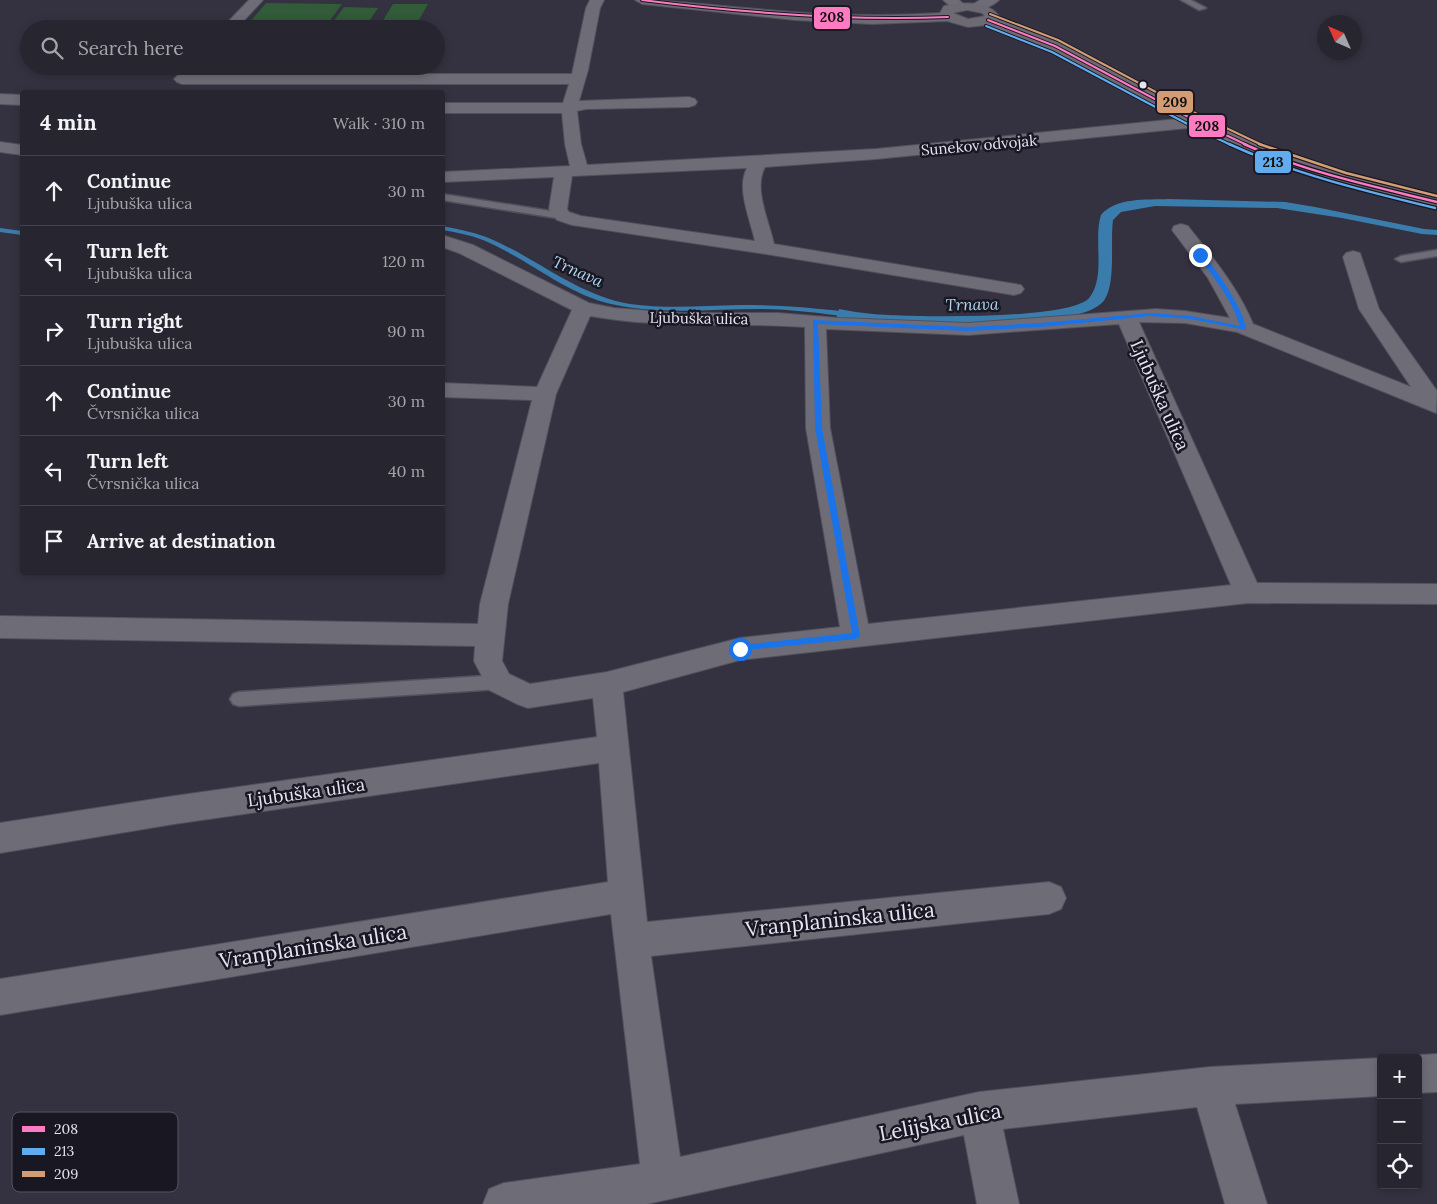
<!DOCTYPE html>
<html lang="en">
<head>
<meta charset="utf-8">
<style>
  body { margin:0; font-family:Lora,serif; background:#33323c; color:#f1f3f6 }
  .controls { position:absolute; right:15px; bottom:15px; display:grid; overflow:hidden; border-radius:5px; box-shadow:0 2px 8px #0003 }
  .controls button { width:45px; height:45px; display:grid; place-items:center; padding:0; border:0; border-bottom:1px solid #43434c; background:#272630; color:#f1f3f6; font:25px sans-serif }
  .compass { position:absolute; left:1317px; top:15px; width:45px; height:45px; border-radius:50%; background:#272630; box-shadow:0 2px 8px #0003; rotate:315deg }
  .stop { position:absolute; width:15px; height:15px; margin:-11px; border:4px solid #1a73e8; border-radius:50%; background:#fff }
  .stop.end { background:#1a73e8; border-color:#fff; box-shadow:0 1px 5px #0008 }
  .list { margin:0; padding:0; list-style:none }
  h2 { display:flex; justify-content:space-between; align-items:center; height:65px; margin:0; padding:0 20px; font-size:21px }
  h2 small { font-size:16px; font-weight:400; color:#a4a5ab }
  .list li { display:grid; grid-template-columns:32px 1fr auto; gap:15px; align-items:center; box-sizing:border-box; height:70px; padding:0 20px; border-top:1px solid #43434c }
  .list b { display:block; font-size:19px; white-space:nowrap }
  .list p { margin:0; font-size:16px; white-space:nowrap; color:#a4a5ab }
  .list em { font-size:16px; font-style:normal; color:#a4a5ab }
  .icon { flex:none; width:28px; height:28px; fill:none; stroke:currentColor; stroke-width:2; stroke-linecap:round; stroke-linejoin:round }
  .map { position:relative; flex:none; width:1437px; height:1204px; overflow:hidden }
  .search { position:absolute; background:#272630; box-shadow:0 2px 8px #0003; left:20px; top:20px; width:425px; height:55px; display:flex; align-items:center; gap:12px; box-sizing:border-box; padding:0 18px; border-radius:28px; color:#a4a5ab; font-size:19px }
  .panel { position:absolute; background:#272630; box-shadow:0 2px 8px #0003; left:20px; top:90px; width:425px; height:485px; border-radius:5px }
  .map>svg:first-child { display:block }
  .green { fill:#315b39 }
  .water { fill:#3a7dad }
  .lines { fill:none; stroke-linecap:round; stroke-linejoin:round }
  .stream { fill:#3a7dad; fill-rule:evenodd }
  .service-casing { stroke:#51505c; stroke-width:3 }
  .minor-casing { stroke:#51505c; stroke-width:2 }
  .tertiary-casing { stroke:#51505c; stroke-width:2 }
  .secondary-casing { stroke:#51505c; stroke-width:2 }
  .service { fill:#6e6d77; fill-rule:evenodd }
  .minor { fill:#6e6d77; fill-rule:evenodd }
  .tertiary { fill:#6e6d77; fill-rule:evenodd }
  .secondary { fill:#6d6a73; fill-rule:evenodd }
  .bus-1-far1-casing { stroke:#181722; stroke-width:4 }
  .bus-1-casing { stroke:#181722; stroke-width:5 }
  .bus-2-far1-casing { stroke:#181722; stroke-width:4 }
  .bus-2-casing { stroke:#181722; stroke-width:5 }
  .bus-3-far1-casing { stroke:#181722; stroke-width:4 }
  .bus-3-casing { stroke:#181722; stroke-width:5 }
  .bus-1-far1 { stroke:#fe7ac1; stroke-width:2 }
  .bus-1 { stroke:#fe7ac1; stroke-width:2.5 }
  .bus-2-far1 { stroke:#60acee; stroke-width:2 }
  .bus-2 { stroke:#60acee; stroke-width:2.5 }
  .bus-3-far1 { stroke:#d39c74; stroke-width:2 }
  .bus-3 { stroke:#d39c74; stroke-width:2.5 }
  .route { fill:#1a73e8 }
  .bus-dot { fill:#e4e3f4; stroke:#181722; stroke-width:2 }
  .labels { text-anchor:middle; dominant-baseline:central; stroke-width:5; stroke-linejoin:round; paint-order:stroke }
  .far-street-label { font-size:15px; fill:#e4e3f4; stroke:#181722 }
  .far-water-label { font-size:16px; font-style:italic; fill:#b1d5f1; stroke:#181722 }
  .street-label { font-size:18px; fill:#e4e3f4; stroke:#181722 }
  .near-street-label { font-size:21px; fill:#e4e3f4; stroke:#181722 }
  .key { fill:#181722; stroke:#555461; stroke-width:1 }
  .key-label { font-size:14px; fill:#e4e3f4 }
  .line-badge { stroke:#181722; stroke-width:2 }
  .pale-badge-label { font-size:14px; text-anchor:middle; font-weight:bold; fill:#111 }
</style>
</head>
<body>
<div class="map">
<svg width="1437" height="1204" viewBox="0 0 1437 1204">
  <rect width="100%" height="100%" fill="#343240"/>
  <g class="green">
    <path d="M 266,3 L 342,4 L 324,29 L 244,29 Z"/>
    <path d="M 393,4 L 428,4 L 415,27 L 379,27 Z"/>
    <path d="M 344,7 L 378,8 L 366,26 L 330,26 Z"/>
  </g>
  <path class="water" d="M 1168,199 L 1285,202 L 1315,207 L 1424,229 L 1437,230 L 1437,235 L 1422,234 L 1342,218 L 1277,208 L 1155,206 L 1121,212 L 1113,220 C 1110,241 1116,281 1105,299 C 1084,336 880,320 836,319 L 839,309 C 850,311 861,313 873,314 C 905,317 1073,321 1090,297 C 1106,274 1093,240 1101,215 C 1116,197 1147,200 1168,199 Z"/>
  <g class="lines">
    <g class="stream">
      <path d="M 442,226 C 458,229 472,232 486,237 C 536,257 576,295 630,304 C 666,309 703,306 740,305 C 766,305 793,306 819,309 C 829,310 844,310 852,315 L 849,317 C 819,313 789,309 758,309 C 709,309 660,315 611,304 C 564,293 527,258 483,240 C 470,235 456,232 442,230 Z"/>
      <path d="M 0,228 L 22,231 L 22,235 L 0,232 Z"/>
    </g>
    <g class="service-casing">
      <g id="service">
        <path d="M 1181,0 L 1191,0 L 1206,8 L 1199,10 Z"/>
        <path d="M 442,194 L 563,213 L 568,216 L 563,219 L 442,200 Z"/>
        <path d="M 1437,250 L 1437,256 L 1401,262 L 1395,259 L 1401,256 Z"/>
        <path d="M 499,675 L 505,677 L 508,682 L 505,687 L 499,689 L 239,706 L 233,704 L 230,699 L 233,694 L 239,692 Z"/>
      </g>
    </g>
    <g class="minor-casing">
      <g id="minor">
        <path d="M 249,0 L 263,0 L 236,29 L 221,29 Z"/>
        <path d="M 590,0 L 604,0 L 600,8 L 588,70 L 579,101 L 689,97 L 695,99 L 697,102 L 695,105 L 689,107 L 586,109 L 577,111 L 581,144 L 587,165 L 876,149 L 1198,117 L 1204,119 L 1206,122 L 1204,125 L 1198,127 L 876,159 L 765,167 C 753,188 769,221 774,244 L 1021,285 L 1024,289 L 1021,293 L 1014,295 L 766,254 L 572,225 L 557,220 L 549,209 L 554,177 L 442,182 L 442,172 L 570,166 L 565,144 L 562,113 L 442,113 L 442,103 L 563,103 L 569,84 L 182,84 L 177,82 L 174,79 L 177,76 L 182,74 L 572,74 L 586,8 ZM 747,168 C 736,188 750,219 755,241 L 581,216 L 569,212 L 567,209 L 572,176 Z"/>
        <path d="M 980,0 L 999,0 C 993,6 979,12 970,10 L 968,7 Z"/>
        <path d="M 0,94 L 22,95 L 22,105 L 0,104 Z"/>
        <path d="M 0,142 L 22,145 L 22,155 L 0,152 Z"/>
        <path d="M 1181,224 L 1188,226 C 1212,257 1238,287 1253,324 L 1411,387 L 1359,309 L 1343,257 L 1346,253 L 1353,251 L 1360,253 L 1379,309 L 1437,391 L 1436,413 L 1237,332 L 1185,323 L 1139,322 L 1257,583 L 1437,584 L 1437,604 L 1248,603 L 740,660 L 623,692 L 647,922 L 1049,882 L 1061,887 L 1066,898 L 1061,909 L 1049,914 L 651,956 L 680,1157 L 979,1092 L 1210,1067 L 1381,1058 L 1381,1096 L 1235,1104 L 1267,1204 L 1225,1204 L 1197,1107 L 1003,1129 L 1019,1204 L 977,1204 L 964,1135 L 647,1204 L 483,1204 L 489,1189 L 504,1183 L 640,1164 L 611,914 L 0,1015 L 0,979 L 608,882 L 599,763 L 174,824 L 0,853 L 0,823 L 174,796 L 597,737 L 593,698 L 528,708 L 517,704 L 489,690 L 474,661 L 475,646 L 0,638 L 0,616 L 478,624 L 480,604 L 532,400 L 442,397 L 442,383 L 537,387 L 572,310 L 459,253 L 442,247 L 442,235 L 473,245 L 589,303 L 614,308 L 676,313 L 778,313 L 839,318 L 968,323 L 1156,309 L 1185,311 L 1230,318 L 1208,278 L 1172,230 L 1174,226 ZM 590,316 C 661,329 733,322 805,327 L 806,428 L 840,627 L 740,638 L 607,672 L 530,684 L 509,674 L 502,661 L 508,604 L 556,394 ZM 1119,324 L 1231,585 L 868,624 L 830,428 L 826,329 L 968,335 Z"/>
        <path d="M 1437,1054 L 1437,1092 L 1418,1093 L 1418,1058 L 1411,1058 L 1418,1055 Z"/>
      </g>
    </g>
    <g class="tertiary-casing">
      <path id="tertiary" d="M 943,0 L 959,0 L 967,7 L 965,10 L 955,10 Z"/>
    </g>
    <g class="secondary-casing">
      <path id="secondary" d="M 635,0 C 676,0 716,6 757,9 C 818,15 879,17 940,13 L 944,6 C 963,2 987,0 999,16 L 997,19 L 1060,43 L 1204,119 L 1266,147 L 1350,175 L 1437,197 L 1437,207 L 1338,183 L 1254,155 L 1192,125 L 1050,49 L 987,25 L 968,27 L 947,21 L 872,24 L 795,20 L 642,4 ZM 967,10 L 982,13 L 985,16 L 968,19 L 953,13 Z"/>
    </g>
    <use href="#service" class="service"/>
    <use href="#minor" class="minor"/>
    <use href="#tertiary" class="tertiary"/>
    <use href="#secondary" class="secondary"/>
    <g class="bus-1-far1-casing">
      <g id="bus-1-far1">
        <path d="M 642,0 C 744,13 845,21 948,17"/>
        <path d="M 988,20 L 1055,46 L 1198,122 L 1247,145"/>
      </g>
    </g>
    <g class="bus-1-casing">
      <path id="bus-1" d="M 1244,144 C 1305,172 1372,186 1437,202"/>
    </g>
    <g class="bus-2-far1-casing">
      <path id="bus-2-far1" d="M 986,26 L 1052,52 L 1195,128 L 1231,145"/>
    </g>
    <g class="bus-2-casing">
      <path id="bus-2" d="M 1229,144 C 1294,174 1365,191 1435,208"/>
    </g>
    <g class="bus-3-far1-casing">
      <path id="bus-3-far1" d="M 990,14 L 1058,40 L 1201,116 L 1262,145"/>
    </g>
    <g class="bus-3-casing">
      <path id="bus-3" d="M 1259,144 L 1346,173 L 1437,196"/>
    </g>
    <use href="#bus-1-far1" class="bus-1-far1"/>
    <use href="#bus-1" class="bus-1"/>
    <use href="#bus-2-far1" class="bus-2-far1"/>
    <use href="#bus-2" class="bus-2"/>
    <use href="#bus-3-far1" class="bus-3-far1"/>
    <use href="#bus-3" class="bus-3"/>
  </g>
  <path class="route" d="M 1200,253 C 1213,262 1247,315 1246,330 L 1191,319 L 1150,316 L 1040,327 L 968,331 L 818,324 L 822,428 L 860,636 L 856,639 L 737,651 L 737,646 L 740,645 L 852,633 L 815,428 L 813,320 L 968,327 L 1040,323 L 1150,313 L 1191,316 L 1240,326 C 1232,299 1214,278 1197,255 Z"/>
  <circle class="bus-dot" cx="1143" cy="85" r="4.5"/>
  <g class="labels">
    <g class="far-street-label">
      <text transform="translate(979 145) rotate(-5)">Sunekov odvojak</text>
      <text transform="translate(699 318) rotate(1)">Ljubuška ulica</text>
    </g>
    <g class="far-water-label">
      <text transform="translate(578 271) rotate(24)">Trnava</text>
      <text transform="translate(972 304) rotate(-1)">Trnava</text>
    </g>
    <g class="street-label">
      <text transform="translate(1160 395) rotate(66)">Ljubuška ulica</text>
      <text transform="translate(306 792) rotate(-8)">Ljubuška ulica</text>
    </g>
    <g class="near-street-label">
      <text transform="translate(840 919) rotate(-6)">Vranplaninska ulica</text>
      <text transform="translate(313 946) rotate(-9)">Vranplaninska ulica</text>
      <text transform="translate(940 1122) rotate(-11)">Lelijska ulica</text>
    </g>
  </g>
  <rect x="12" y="1112" width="166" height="80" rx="8" class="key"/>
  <rect x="22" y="1126" width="23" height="6" fill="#fe7ac1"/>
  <rect x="22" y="1148" width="23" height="7" fill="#60acee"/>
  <rect x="22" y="1171" width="23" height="6" fill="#d39c74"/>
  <g class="key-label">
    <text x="54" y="1134">208</text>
    <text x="54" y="1156">213</text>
    <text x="54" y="1179">209</text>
  </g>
  <g class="line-badge">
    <rect x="813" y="6" width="38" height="24" rx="5" fill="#fe7ac1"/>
    <rect x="1156" y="90" width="38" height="24" rx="5" fill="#d39c74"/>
    <rect x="1188" y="114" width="38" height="24" rx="5" fill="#fe7ac1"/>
    <rect x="1254" y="150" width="38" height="24" rx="5" fill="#60acee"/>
  </g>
  <g class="pale-badge-label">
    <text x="832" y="22">208</text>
    <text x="1175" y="107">209</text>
    <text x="1207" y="131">208</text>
    <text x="1273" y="167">213</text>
  </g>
</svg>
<div class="controls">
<button>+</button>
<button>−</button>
<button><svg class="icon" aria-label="locate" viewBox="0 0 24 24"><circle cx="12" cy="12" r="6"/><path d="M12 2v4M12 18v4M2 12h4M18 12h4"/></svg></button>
</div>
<svg class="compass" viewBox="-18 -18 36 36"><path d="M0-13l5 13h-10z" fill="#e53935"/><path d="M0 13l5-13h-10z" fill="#a4a5ab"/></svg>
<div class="stop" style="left:740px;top:649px"></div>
<div class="stop end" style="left:1200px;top:255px"></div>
<div class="search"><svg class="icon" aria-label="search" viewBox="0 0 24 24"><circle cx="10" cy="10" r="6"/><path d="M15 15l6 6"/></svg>Search here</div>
<section class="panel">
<h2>4 min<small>Walk · 310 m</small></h2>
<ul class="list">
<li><svg class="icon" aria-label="ahead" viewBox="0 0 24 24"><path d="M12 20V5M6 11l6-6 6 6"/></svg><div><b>Continue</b><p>Ljubuška ulica</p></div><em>30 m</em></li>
<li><svg class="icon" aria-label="left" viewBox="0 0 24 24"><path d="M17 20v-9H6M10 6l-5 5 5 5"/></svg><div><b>Turn left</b><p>Ljubuška ulica</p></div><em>120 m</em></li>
<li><svg class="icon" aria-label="right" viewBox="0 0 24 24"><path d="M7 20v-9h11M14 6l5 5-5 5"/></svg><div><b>Turn right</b><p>Ljubuška ulica</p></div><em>90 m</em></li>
<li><svg class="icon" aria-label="ahead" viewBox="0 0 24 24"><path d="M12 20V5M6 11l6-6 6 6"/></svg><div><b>Continue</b><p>Čvrsnička ulica</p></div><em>30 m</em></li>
<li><svg class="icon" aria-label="left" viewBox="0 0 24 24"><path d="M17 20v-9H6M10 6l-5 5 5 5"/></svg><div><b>Turn left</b><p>Čvrsnička ulica</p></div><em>40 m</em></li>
<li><svg class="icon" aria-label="arrive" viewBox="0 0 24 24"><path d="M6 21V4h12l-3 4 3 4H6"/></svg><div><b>Arrive at destination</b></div></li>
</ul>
</section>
</div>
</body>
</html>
